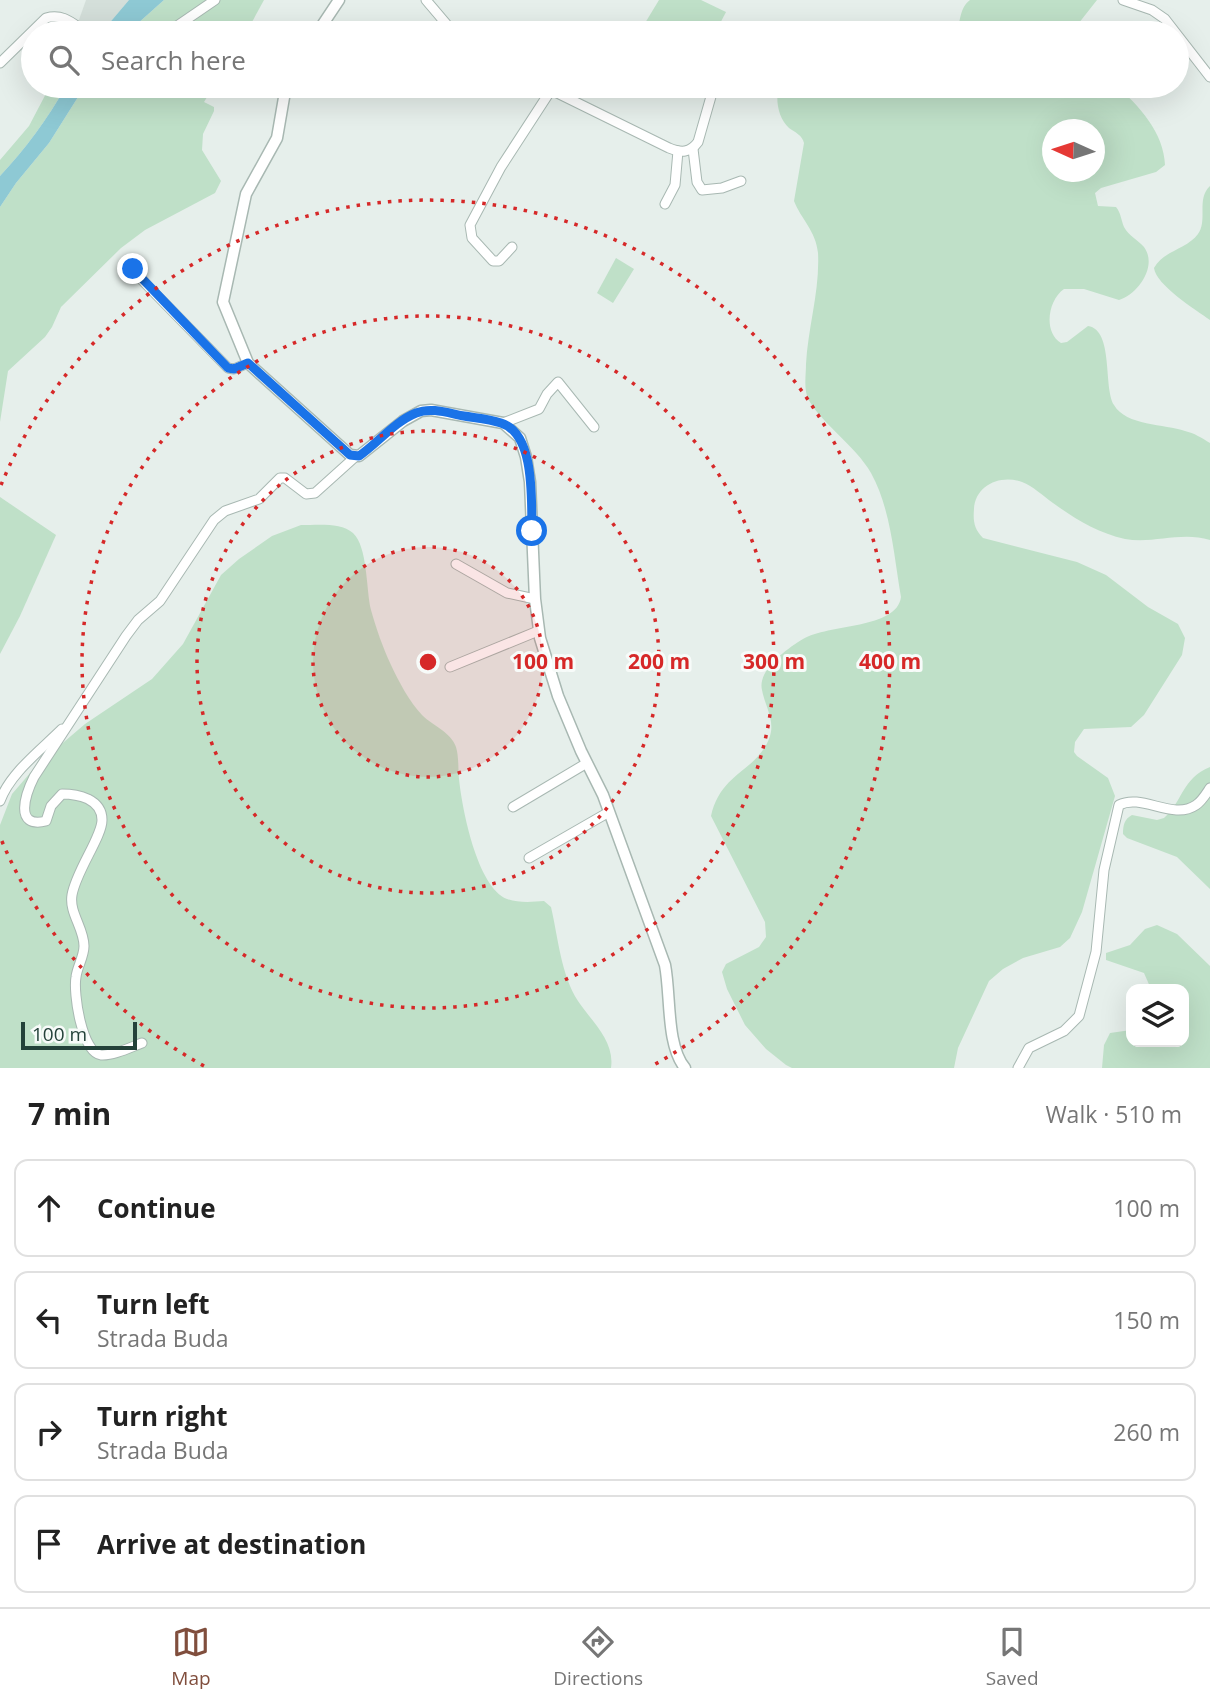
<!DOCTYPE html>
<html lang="en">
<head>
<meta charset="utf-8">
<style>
  body { margin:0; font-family:"Open Sans",sans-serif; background:#f2f2f2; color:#222 }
  .controls { position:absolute; right:21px; bottom:21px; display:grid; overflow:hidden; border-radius:14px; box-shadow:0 7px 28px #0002 }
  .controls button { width:63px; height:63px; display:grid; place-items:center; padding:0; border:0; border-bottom:2px solid #e0e0e0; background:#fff; color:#222; font:35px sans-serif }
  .compass { position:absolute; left:1042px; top:119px; width:63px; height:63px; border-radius:50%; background:#fff; box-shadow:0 7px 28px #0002; rotate:273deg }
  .scale { position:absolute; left:21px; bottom:18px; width:116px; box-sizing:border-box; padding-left:7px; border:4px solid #24423a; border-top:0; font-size:19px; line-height:24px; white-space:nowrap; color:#24423a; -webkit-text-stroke:5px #f7fbf9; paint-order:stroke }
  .stop { position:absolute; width:21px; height:21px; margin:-16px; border:5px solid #1a73e8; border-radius:50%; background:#fff }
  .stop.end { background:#1a73e8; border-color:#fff; box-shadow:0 2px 7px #0008 }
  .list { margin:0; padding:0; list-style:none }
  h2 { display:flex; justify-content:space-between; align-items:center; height:91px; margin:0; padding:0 28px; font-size:30px }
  h2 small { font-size:23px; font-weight:400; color:#767676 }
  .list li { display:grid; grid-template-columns:46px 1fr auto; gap:21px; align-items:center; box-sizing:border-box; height:98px; margin:0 14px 14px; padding:0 14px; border:2px solid #e0e0e0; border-radius:14px }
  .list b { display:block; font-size:26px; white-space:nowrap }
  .list p { margin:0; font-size:23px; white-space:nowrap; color:#767676 }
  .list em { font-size:23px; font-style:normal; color:#767676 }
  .icon { flex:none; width:38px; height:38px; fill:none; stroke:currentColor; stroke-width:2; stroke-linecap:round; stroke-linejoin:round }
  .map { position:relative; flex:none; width:1210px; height:1068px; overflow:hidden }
  .search { position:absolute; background:#fff; box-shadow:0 7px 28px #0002; left:21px; right:21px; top:21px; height:77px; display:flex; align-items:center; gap:18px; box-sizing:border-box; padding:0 24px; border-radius:38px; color:#767676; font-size:26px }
  .sheet { height:539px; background:#fff }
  nav { display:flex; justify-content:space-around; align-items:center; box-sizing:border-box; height:98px; border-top:2px solid #e0e0e0; background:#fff; font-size:19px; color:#767676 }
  nav a { display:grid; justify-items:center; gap:4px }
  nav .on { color:#804e3d }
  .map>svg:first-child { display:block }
  .built { fill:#d4dfda }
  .green { fill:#bfe0c8; fill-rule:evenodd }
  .water { fill:#8ec9d4 }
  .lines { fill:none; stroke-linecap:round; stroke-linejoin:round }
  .minor-casing { stroke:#a8b8b2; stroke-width:11 }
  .tertiary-casing { stroke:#a8b8b2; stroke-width:13 }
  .minor { stroke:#fff; stroke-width:9 }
  .tertiary { stroke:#fff; stroke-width:10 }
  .route { stroke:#1a73e8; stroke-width:9 }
  .ring { fill:none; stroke:#d62828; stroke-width:3.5; stroke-dasharray:3.5 7 }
  .centre { fill:#d62828; stroke:#f7fbf9; stroke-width:3.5 }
  .ring-label { font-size:21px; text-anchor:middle; font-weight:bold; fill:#d62828; stroke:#f7fbf9; stroke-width:6; stroke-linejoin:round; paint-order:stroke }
</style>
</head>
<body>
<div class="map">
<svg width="1210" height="1068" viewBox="0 0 1210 1068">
  <rect width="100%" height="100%" fill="#e6efeb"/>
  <path class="built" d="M 86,0 L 129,0 L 101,33 L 79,33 L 75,31 Z"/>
  <g class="green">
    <path d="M 164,0 L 264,0 L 246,33 L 127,33 Z"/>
    <path d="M 659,0 L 701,0 L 726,12 L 715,33 L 639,33 Z"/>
    <path d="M 970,0 L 1097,0 L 1071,33 L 957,33 C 960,22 960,7 970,0 Z"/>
    <path d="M 50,86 L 66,86 C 47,120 26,148 0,176 L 0,160 L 29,126 Z"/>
    <path d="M 85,86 L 214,86 L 204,102 L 214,107 L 214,111 L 203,134 L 202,150 L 221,181 L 215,193 L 145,230 L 121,248 L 61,307 L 52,327 L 45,337 L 8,371 L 0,422 L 0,207 L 16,183 L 49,143 Z"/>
    <path d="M 779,86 L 1116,86 C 1139,105 1164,133 1165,165 L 1156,172 L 1101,188 L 1095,193 L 1098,206 L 1116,207 C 1121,213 1121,220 1124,227 C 1129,236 1138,240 1144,247 C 1158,266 1138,294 1119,300 L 1084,289 L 1064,289 C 1048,300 1043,332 1061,343 L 1067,342 L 1088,326 C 1114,330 1103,387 1114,405 C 1126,426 1165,424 1185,431 C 1194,433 1202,438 1210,443 L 1210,540 C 1181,531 1154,544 1125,539 C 1098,533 1075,519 1053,503 C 1043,496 1033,486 1022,482 C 1001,474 975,485 974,509 C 973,521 974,529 983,538 L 1077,562 L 1106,575 L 1148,607 L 1178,624 L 1185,638 L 1182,655 L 1144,715 L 1131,727 L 1084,729 L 1075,742 L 1074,752 L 1077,756 L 1108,778 L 1115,796 L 1082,912 L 1070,938 L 1060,947 L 1023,958 L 1003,969 L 989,981 L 958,1048 L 954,1068 L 792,1068 L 786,1065 L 766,1049 L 745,1025 L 727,989 L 722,972 L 726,964 L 759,947 L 766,937 L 765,922 L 711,816 C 721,771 758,772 770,736 C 775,720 765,706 762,690 C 757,670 788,648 803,639 C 828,624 897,629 901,597 C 894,557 891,509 871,473 C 857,447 815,418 807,396 C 804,386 806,374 806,364 C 808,327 820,290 818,253 C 816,231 801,219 794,201 L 804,143 C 802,135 796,133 789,128 C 778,118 775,99 779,86 ZM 1052,130 L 1094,130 L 1094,172 L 1052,172 Z"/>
    <path d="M 1210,186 L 1210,320 C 1196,310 1156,285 1154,268 C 1163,251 1187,249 1198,234 C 1208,220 1196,199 1210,186 Z"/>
    <path d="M 616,258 L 634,269 L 613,303 L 597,293 Z"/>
    <path d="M 0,497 L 56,535 L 20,616 L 0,654 Z"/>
    <path d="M 301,525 C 317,525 341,522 353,533 C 368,547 366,590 371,610 C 376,628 383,648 391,665 C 399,682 409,701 422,715 C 433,726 451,732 456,747 C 459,757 458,769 459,779 C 462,808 477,887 507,899 C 518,903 532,902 544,901 L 551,907 C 558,937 561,975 578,1001 C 592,1022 615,1041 611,1068 L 0,1068 L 0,825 L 12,794 L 37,765 L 85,724 L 152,679 L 183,644 L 221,575 L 239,559 L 272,536 Z"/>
    <path d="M 1210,767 L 1210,889 L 1177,857 L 1127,838 L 1123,834 C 1123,826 1124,819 1132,815 L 1157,820 L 1164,818 C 1182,803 1182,778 1210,767 Z"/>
    <path d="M 1157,925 L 1177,934 L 1210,966 L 1210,1068 L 1102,1068 L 1104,1045 L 1110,1033 L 1131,1030 L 1131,1042 L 1184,1042 L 1184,989 L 1151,989 L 1144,973 L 1106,960 L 1106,953 L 1130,945 L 1145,929 Z"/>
  </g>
  <g class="water">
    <path d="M 129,0 L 164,0 L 127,33 L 101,33 Z"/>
    <path d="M 66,86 L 85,86 L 49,143 L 16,183 L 0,207 L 0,176 C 26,148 47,120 66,86 Z"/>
  </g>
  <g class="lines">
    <g class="minor-casing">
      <g id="minor">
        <path d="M 426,0 L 454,33"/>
        <path d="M 1123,0 L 1152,10 L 1165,19 L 1210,77"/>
        <path d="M 170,33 L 177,26 L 215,0"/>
        <path d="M 741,33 C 751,25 760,29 770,33"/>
        <path d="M 0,63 L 46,18 C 64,13 73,24 87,33"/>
        <path d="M 543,86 L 669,148 C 681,153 690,153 698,142 L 714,86"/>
        <path d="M 693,149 L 697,182 L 702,190 L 722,188 L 741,181"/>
        <path d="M 665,204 L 675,185 L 678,151"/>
        <path d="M 512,247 L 499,261 L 493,261 L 472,238 L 470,225 L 501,167 L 551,90"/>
        <path d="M 131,262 L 133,269 L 141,279 L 228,368 L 234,369 L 248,363"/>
        <path d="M 503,423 L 539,409 L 547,394 L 558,382 L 594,427"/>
        <path d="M 456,564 L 507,593 L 535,599"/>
        <path d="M 450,667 L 538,631"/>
        <path d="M 0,801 C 10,773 41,750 62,729"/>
        <path d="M 513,807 L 587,763"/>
        <path d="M 529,858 L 609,812"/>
        <path d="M 142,1043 C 131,1047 113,1056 101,1055 C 82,1053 73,993 76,977 C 77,967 84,957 84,946 C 84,928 69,913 72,895 C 76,871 102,837 102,820 C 102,810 96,803 88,799 C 79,795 71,794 62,794 L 51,806 L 46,821 C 13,829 26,793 34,777 L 126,636 L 138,620 L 160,601 L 214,520 L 225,511 L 259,499 L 280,478 L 285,478 L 306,494 L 315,493 L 355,457"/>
        <path d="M 1018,1068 L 1029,1048 L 1064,1031 L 1079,1016 L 1096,952 L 1104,870 L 1119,805 C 1142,793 1173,821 1196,805 C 1202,801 1206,794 1210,788"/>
      </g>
    </g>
    <g class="tertiary-casing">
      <g id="tertiary">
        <path d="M 317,33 L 339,0"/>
        <path d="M 286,86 L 277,138 L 246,194 L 223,302 L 248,363 L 350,455 L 359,456 L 403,421 L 421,411 L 431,410 L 503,423 L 520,438 L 526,457 L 530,482 L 535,599 L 540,638 L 558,696 L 581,751 L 603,795 L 665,965 C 671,996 666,1045 685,1068"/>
      </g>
    </g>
    <use href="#minor" class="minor"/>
    <use href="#tertiary" class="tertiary"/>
  </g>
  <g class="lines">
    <path class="route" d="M 133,269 L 228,368 L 234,369 L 248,363 L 350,455 L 359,456 C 378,443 394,422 416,413 C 431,407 448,413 464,416 C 476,418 489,419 501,423 C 536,434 531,502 532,531"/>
  </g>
  <circle cx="428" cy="662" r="115" fill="#d62828" fill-opacity=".12"/>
  <g class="ring">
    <circle cx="428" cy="662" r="115"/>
    <circle cx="428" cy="662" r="231"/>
    <circle cx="428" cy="662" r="346"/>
    <path d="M204 1066A462 462 0 0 1 1 839M1 485A462 462 0 1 1 652 1066"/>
  </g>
  <circle cx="428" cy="662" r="10" class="centre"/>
  <g class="ring-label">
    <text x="543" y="669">100 m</text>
    <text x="659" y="669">200 m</text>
    <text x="774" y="669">300 m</text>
    <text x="890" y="669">400 m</text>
  </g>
</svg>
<div class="controls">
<button><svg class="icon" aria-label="layers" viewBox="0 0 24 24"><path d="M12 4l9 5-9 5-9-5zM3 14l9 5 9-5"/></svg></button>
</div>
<svg class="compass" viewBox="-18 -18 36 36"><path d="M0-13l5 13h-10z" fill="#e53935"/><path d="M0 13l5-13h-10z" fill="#767676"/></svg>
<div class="scale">100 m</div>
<div class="stop" style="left:532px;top:531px"></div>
<div class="stop end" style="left:133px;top:269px"></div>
<div class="search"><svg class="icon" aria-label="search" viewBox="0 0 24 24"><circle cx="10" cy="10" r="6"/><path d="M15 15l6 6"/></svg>Search here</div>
</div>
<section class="sheet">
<h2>7 min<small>Walk · 510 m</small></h2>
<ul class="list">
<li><svg class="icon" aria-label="ahead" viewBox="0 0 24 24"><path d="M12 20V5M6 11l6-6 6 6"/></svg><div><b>Continue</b></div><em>100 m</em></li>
<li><svg class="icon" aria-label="left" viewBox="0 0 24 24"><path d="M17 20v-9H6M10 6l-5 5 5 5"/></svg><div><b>Turn left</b><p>Strada Buda</p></div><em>150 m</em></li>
<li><svg class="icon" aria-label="right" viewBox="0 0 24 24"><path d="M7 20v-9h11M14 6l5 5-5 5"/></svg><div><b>Turn right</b><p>Strada Buda</p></div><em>260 m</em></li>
<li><svg class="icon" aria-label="arrive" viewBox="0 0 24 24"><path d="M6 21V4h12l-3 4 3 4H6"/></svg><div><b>Arrive at destination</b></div></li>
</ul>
</section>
<nav>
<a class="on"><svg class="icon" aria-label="map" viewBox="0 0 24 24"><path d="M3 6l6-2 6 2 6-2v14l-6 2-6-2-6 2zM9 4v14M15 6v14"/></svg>Map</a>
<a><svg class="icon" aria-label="directions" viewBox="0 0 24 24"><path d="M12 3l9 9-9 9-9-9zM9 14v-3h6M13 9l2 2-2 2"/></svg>Directions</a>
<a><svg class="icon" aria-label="saved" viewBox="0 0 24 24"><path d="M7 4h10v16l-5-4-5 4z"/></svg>Saved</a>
</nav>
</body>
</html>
